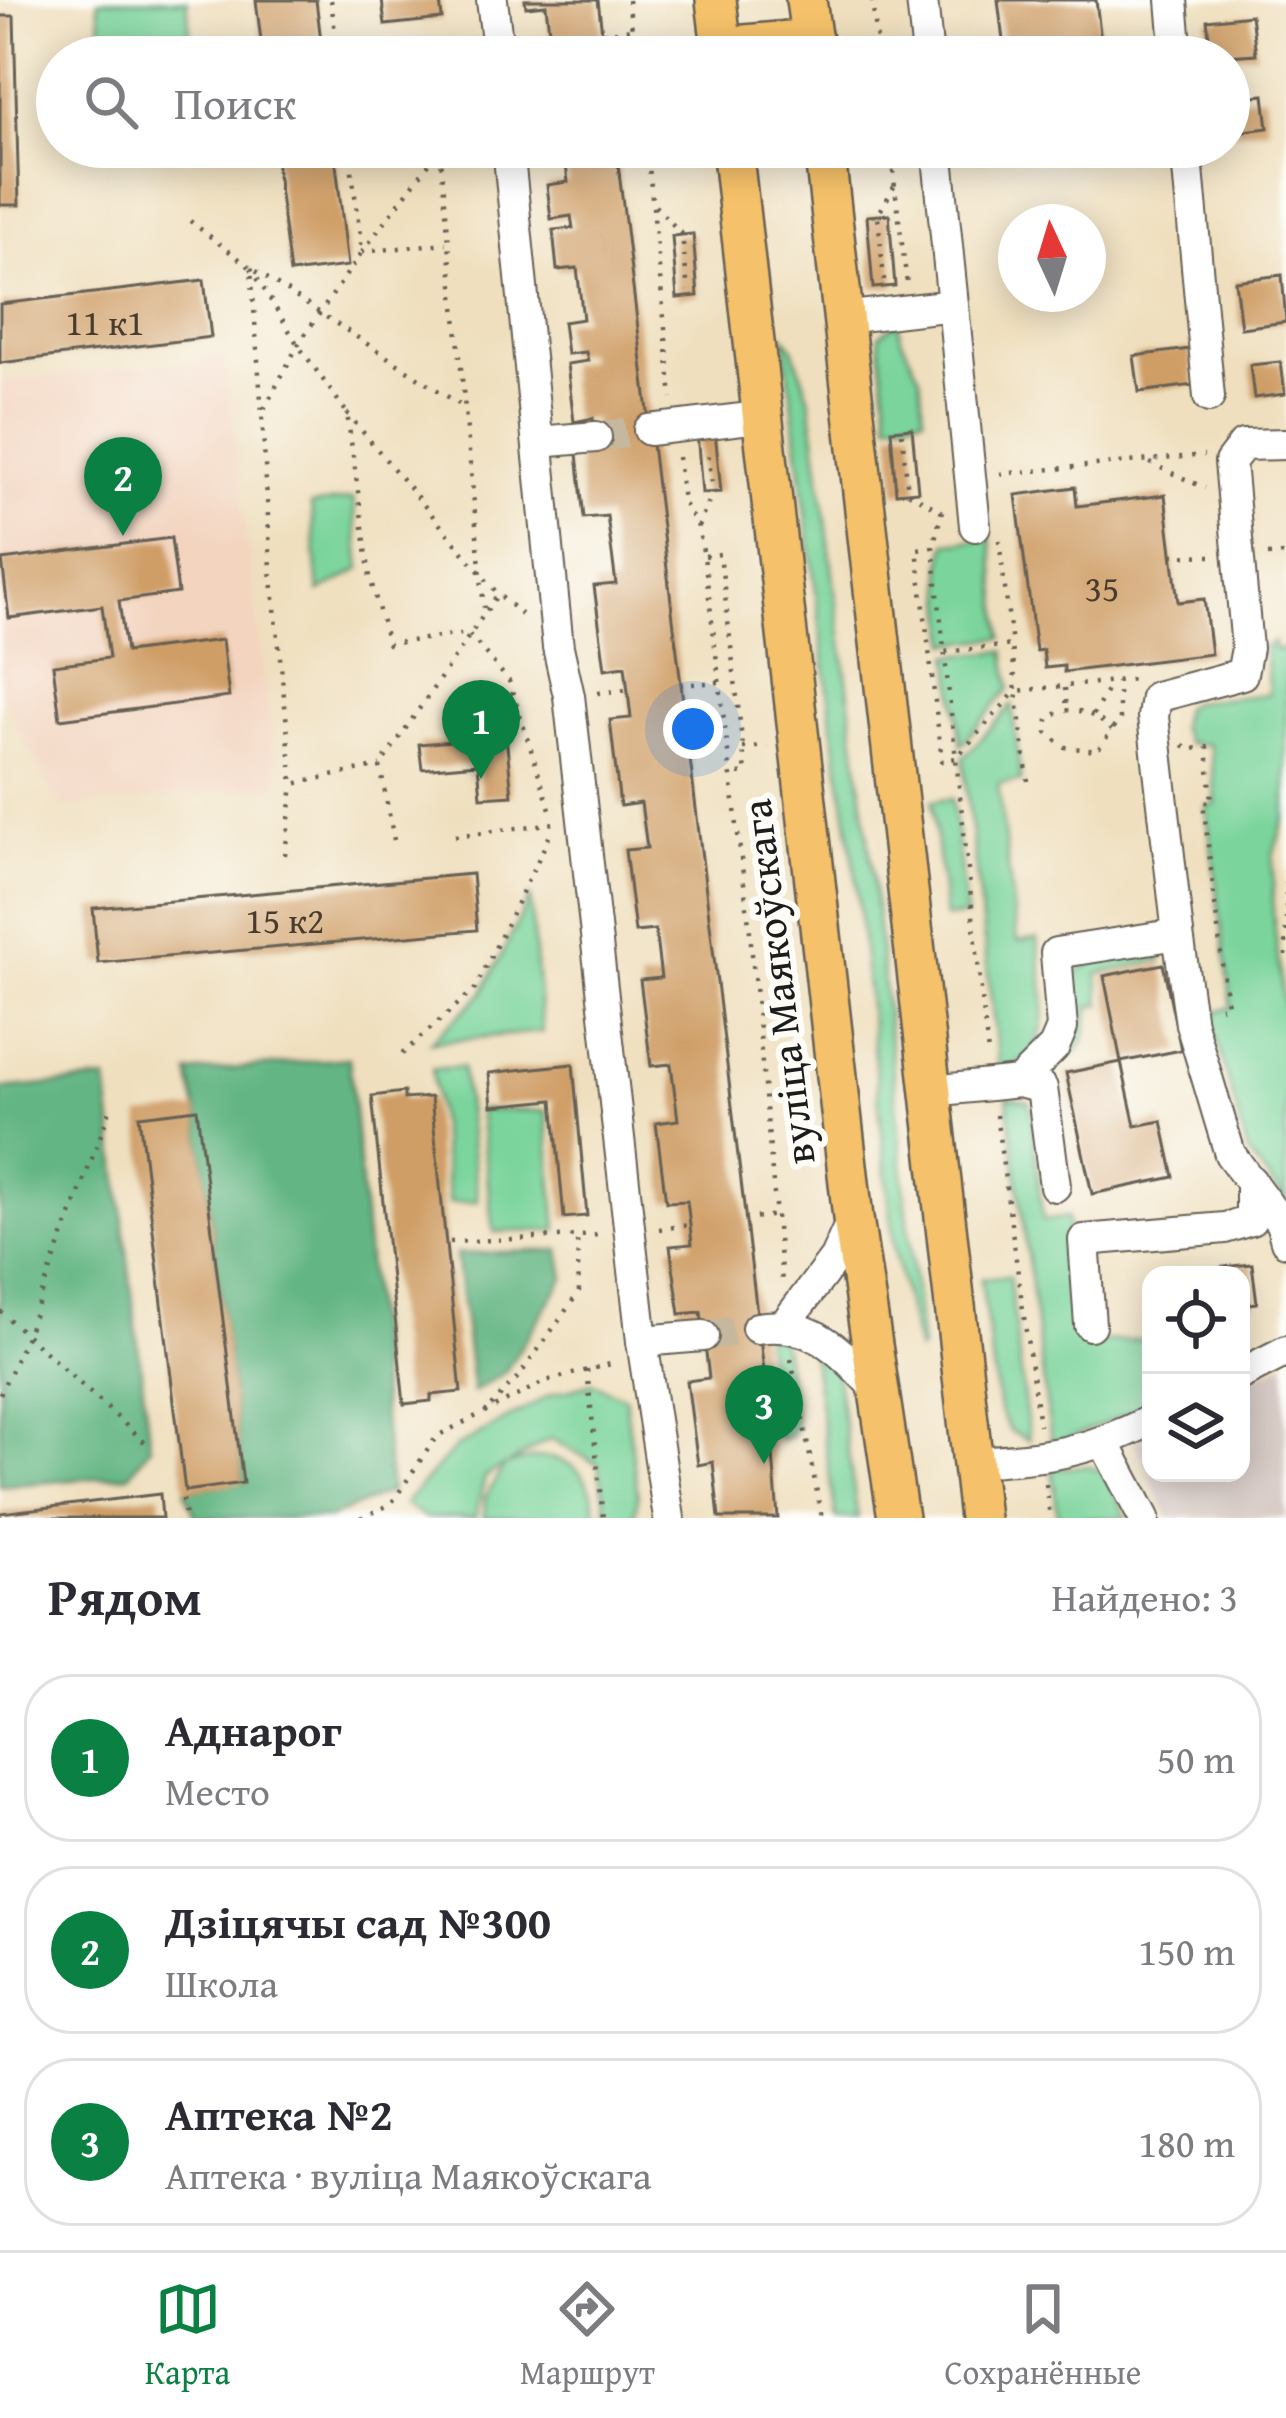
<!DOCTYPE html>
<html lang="ru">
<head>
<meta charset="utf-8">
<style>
  body { margin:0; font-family:"Gentium Book Plus",serif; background:#f7f7f7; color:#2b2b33 }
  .controls { position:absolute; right:36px; bottom:36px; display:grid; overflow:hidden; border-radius:24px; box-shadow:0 6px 30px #0003 }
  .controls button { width:108px; height:108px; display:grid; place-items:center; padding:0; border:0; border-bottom:3px solid #e1e1e2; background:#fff; color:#2b2b33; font:60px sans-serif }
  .compass { position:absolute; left:998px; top:204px; width:108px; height:108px; border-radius:50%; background:#fff; box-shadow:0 6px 30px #0003; rotate:356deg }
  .you { position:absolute; left:693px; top:729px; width:42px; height:42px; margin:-30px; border:9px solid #fff; border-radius:50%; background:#1a73e8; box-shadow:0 0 0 18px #1a73e833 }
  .badge { display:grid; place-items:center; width:78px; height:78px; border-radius:50%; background:#0b8043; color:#fff; font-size:39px; font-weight:700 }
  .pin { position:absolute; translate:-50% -99px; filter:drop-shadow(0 3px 6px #0008) }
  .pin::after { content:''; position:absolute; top:63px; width:42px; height:36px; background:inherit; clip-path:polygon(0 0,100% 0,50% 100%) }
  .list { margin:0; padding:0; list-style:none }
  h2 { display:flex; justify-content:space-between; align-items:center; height:156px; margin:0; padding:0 48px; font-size:51px }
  h2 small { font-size:39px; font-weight:400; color:#7c7c81 }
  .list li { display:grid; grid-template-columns:78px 1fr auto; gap:36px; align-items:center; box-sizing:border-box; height:168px; margin:0 24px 24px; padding:0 24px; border:3px solid #e1e1e2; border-radius:48px }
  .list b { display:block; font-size:45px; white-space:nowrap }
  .list p { margin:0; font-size:39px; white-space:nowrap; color:#7c7c81 }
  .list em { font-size:39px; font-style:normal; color:#7c7c81 }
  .icon { flex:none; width:66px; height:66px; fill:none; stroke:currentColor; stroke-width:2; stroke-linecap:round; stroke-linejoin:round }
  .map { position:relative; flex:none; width:1286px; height:1518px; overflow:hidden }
  .search { position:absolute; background:#fff; box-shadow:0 6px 30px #0003; left:36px; right:36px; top:36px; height:132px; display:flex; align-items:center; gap:30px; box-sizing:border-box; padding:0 42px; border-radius:66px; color:#7c7c81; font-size:45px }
  .sheet { height:732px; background:#fff }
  nav { display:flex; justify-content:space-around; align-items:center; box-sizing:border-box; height:168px; border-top:3px solid #e1e1e2; background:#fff; font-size:33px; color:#7c7c81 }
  nav a { display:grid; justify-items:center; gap:6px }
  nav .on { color:#0b8043 }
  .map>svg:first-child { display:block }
  .built { fill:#f3d4bf }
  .industrial { fill:#cfc0bb }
  .green { fill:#7ad49b; stroke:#4b785c; stroke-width:3 }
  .forest { fill:#63b683; stroke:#406950; stroke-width:3 }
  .building { fill:#cf9e66 }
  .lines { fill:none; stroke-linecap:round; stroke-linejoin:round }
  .minor-tunnel { stroke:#c5b89e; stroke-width:30; stroke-dasharray:30 15; stroke-linecap:butt }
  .minor-casing { stroke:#666055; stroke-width:34 }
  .major-casing { stroke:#666055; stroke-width:44 }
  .path { stroke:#666055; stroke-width:4.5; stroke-dasharray:3 9; stroke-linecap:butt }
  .minor { stroke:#fff; stroke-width:30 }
  .major { stroke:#f5c16b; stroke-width:39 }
  .labels { text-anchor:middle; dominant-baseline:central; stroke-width:12; stroke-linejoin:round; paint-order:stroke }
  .number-label { font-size:36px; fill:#493c2e }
  .street-label { font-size:42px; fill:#1c1c1c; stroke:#fdfcf7 }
</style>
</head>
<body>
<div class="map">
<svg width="1286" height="1518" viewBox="0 0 1286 1518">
  <rect width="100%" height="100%" fill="#fdfcf7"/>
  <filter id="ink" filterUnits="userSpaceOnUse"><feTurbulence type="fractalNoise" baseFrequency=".00833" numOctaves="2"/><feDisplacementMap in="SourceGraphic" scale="24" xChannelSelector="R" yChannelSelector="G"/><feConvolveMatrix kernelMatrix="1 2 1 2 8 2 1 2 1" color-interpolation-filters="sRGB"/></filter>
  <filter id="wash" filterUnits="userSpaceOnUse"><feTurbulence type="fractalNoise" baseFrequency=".004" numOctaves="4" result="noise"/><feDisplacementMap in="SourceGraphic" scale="48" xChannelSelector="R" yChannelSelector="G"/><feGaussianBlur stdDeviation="2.7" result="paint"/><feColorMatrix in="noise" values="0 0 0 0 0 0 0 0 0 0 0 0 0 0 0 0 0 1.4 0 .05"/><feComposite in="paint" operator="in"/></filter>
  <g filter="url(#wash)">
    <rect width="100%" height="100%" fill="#efdfbe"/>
    <path class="built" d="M 224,357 L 278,785 L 61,808 L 0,691 L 0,381 Z"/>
    <path class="industrial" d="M 1286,1362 L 1286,1518 L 1168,1518 L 1134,1442 L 1151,1433 L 1151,1473 L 1241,1473 L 1241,1383 Z"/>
    <g class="green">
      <path d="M 98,0 L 187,0 L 192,57 L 104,57 Z"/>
      <path d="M 898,322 L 901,338 L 920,377 L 924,416 L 889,422 L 879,335 Z"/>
      <path d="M 784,336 L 793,348 L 810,400 L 872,869 L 921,1349 L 918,1352 L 894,1251 L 855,870 L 833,729 Z"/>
      <path d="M 353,499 L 361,569 L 319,592 L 311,505 Z"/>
      <path d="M 991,539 L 1003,638 L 949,643 L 942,565 L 947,543 Z"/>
      <path d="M 1274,642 L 1274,650 L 1286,649 L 1286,815 L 1273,855 L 1273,912 L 1286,1026 L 1286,1202 L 1248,1153 L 1213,1026 L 1217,1012 L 1232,1007 L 1206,806 L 1216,804 L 1210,745 L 1187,743 L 1179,727 L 1183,708 L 1192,702 L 1269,694 L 1265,647 Z"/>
      <path d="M 1005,651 L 1010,688 L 961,745 L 950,655 Z"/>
      <path d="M 1012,705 L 1021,781 L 998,784 L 1017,941 L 1037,939 C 1043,980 1061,1062 999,1068 L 963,758 Z"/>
      <path d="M 952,799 L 966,916 L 945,918 L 932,801 Z"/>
      <path d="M 530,898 L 542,1032 L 430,1042 L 482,994 Z"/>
      <path d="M 1157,953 L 1162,960 L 1098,974 L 1101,1005 L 1091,1006 L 1085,1039 L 1077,1053 L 1066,1054 L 1073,974 L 1099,960 Z"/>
      <path d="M 462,1067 L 478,1201 L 449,1203 L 432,1069 Z"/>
      <path d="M 1007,1097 L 1030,1102 L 1043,1221 L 1067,1217 L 1080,1343 L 1151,1339 L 1151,1403 L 1066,1440 L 1051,1441 Z"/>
      <path d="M 479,1110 L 546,1111 L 557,1230 L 494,1232 Z"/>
      <path d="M 1009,1276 L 1029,1440 L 1010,1431 L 999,1411 L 981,1279 Z"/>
      <path d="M 764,1335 L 779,1337 L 783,1348 L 796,1423 L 792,1436 L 779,1440 Z"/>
      <path d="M 811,1347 L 834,1360 L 858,1518 L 836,1518 Z"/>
      <path d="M 593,1383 L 625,1397 L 638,1496 L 634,1518 L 608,1518 L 598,1464 L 550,1439 L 506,1466 C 554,1446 593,1462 596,1518 L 484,1518 L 485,1497 L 505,1465 L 485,1477 L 475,1518 L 426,1518 L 404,1504 L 455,1448 L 550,1395 Z"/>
      <path d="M 1087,1466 L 1104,1472 L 1127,1518 L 1058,1518 L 1052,1469 Z"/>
    </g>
    <g class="forest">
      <path d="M 349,1058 L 390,1492 L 329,1518 L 196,1518 L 185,1491 L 243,1482 L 197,1109 L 189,1073 Z"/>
      <path d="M 107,1080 L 150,1447 L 129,1475 L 0,1486 L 0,1089 Z"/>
      <path d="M 560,1250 L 565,1277 L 505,1372 L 473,1392 L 456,1254 Z"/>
    </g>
    <g id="blocks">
      <g class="building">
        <path d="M 256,0 L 316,0 L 323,57 L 263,57 Z"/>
        <path d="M 382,0 L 440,0 L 442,19 L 385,25 Z"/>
        <path d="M 525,0 L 598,0 L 605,57 L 552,57 L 546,5 L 526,7 Z"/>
        <path d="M 998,0 L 1096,0 L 1103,57 L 1005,57 Z"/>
        <path d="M 1251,15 L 1256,54 L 1212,57 L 1207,20 Z"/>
        <path d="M 0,16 L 14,16 L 19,205 L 0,205 Z"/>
        <path d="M 1264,95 L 1268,128 L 1229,133 L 1229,99 Z"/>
        <path d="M 274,147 L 334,147 L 348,266 L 290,273 Z"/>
        <path d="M 564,147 L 616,147 L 771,1429 L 778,1518 L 719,1518 L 713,1462 L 698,1465 L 687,1381 L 709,1378 L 701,1312 L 680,1314 L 670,1246 L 692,1244 L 690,1225 L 687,1201 L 666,1202 L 656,1123 L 678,1120 L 671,1064 L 651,1066 L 640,980 L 661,978 L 655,930 L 635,932 L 625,850 L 647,848 L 641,803 L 620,806 L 610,720 L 631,718 L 625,666 L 605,669 L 594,586 L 616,584 L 607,516 L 584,518 L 577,454 L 597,451 L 596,437 L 593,418 L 574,422 L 567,364 L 588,361 L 586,352 L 567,354 L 563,322 L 583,319 L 577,268 L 557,270 L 553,230 L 573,228 L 571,216 L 551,219 L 547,185 L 568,182 Z"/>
        <path d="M 889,214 L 895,286 L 873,288 L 867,216 Z"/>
        <path d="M 693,234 L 698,296 L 677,298 L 672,236 Z"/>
        <path d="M 1282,275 L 1286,322 L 1241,328 L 1235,281 Z"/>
        <path d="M 204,280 L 211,337 L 0,363 L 0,304 Z"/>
        <path d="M 1190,349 L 1194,385 L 1139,392 L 1134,356 Z"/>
        <path d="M 1281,362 L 1285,394 L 1254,398 L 1250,365 Z"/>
        <path d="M 912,428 L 918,491 L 896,493 L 891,430 Z"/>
        <path d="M 715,431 L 721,492 L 702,493 L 697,432 Z"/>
        <path d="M 1075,487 L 1077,506 L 1165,495 L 1178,602 L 1204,599 L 1211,654 L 1064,672 L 1064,666 L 1045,668 L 1043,650 L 1036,651 L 1016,495 Z"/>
        <path d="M 171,538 L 178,593 L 119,601 L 126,652 L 222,640 L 229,697 L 60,719 L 53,665 L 109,658 L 102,606 L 9,618 L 2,560 Z"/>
        <path d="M 506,736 L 512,795 L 481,797 L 478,764 L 422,769 L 419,744 Z"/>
        <path d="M 472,874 L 477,930 L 98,963 L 93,908 Z"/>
        <path d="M 1163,964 L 1181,1050 L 1121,1062 L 1104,976 Z"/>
        <path d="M 1121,1062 L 1135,1126 L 1162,1121 L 1174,1177 L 1092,1194 L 1066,1073 Z"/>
        <path d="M 573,1064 L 587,1216 L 564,1218 L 553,1100 L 492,1106 L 489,1073 Z"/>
        <path d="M 404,1092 L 404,1099 L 431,1097 L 461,1392 L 431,1395 L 431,1401 L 404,1404 L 372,1096 Z"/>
        <path d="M 197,1109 L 243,1483 L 185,1491 L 139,1116 Z"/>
        <path d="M 1252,1264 L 1257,1303 L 1241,1305 L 1241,1275 L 1223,1275 L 1222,1267 Z"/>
        <path d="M 160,1494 L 162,1518 L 0,1518 L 0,1513 Z"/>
      </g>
    </g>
  </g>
  <g filter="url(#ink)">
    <use href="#blocks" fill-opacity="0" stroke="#666055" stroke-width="3"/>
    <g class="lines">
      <g class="minor-tunnel">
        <path d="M 596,437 L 649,430"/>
        <path d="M 703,1336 L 757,1328"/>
      </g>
      <g class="minor-casing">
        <g id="minor">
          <path d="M 492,0 L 499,57"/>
          <path d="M 922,0 L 928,57"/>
          <path d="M 1172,0 L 1177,57"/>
          <path d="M 508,147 L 558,647 L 569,696 L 642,1341 L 669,1518"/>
          <path d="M 937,147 L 953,305"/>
          <path d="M 1186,147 L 1209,397"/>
          <path d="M 843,318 L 953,305 L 975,526"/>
          <path d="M 649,430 L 759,417"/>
          <path d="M 539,442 L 596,437"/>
          <path d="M 1178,934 L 1153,717 L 1156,697 L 1242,674 L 1247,648 L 1230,462 L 1243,445 L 1286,444"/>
          <path d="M 1019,1082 L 1042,1088 L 1055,1186"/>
          <path d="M 932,1091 L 1019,1082 L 1054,1047 L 1062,1028 L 1056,953 L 1178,934 L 1191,1024 L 1230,1154 L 1281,1223 L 1286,1241"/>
          <path d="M 785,1324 L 835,1258 L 853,1218"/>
          <path d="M 1090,1325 L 1084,1240 L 1225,1228 L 1251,1220 L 1251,1181"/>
          <path d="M 757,1328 C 815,1319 843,1354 880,1393"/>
          <path d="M 642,1341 L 703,1336"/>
          <path d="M 1241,1374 L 1286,1351"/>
          <path d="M 1105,1444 L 1144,1518"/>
          <path d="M 973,1462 C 1045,1458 1087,1453 1151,1420"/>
        </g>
      </g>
      <g class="major-casing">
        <g id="major">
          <path d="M 716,0 L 723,57"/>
          <path d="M 806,0 L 814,57"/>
          <path d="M 722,47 L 812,39"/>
          <path d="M 732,147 L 853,1218 L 898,1518"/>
          <path d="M 824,147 L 979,1518"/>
        </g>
      </g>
      <g class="path">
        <path d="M 331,0 L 338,57"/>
        <path d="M 628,0 L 636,57"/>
        <path d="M 872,0 L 879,57"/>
        <path d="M 602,33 L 632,29"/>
        <path d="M 526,41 L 550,39"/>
        <path d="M 349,147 L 362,252 L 298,345 L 262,413 L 271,569 L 293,784 L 380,766"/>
        <path d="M 647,147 L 672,398"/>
        <path d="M 890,147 L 907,284"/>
        <path d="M 655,206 L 682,234 L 688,291"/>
        <path d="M 190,221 L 251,268 L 262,413"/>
        <path d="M 362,252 L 440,149 L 484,608"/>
        <path d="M 362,252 L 446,243"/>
        <path d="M 251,268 L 298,345 L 347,413 L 370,577 L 388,644 L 468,633 L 509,681 L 551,812"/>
        <path d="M 256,271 L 465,408"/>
        <path d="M 884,281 L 878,215 L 895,185"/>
        <path d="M 347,413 L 498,594 L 524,617"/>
        <path d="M 902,433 L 908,492 L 942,512"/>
        <path d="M 678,457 L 683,502 L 698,527 L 704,556 L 750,932 L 782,1282"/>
        <path d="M 1150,463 L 1205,488"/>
        <path d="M 1000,474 L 1204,455"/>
        <path d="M 942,511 L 933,547 L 988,1054"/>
        <path d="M 698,527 L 713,492 L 708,452"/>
        <path d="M 999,540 L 1012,645"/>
        <path d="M 933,547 L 917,549 L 942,761 L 956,758 L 1016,691 L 1012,645 L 944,652"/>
        <path d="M 1172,555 L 1211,556"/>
        <path d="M 1268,555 L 1286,554"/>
        <path d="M 705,556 L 720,554 L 743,748 L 746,773 L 730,775"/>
        <path d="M 680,685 L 719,682"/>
        <path d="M 1065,688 L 1067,710"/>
        <path d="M 598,693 L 628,690"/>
        <path d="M 1093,715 L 1111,684"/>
        <path d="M 1112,730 C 1095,714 1069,701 1048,719 L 1047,733 L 1065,747 L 1097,751 L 1120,719 L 1117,681"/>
        <path d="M 1183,745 L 1190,749 L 1207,747 L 1212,802 L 1203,802 L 1227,1005 L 1220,1007"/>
        <path d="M 743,748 L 767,746"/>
        <path d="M 1028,781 L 1016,691 L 1135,679"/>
        <path d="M 455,836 L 555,823"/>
        <path d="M 394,840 L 380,766 L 498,594"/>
        <path d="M 285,855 L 293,784"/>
        <path d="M 1286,869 L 1286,965"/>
        <path d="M 402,1054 L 475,989 L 553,829"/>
        <path d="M 996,1115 L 1039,1425"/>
        <path d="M 744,1219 L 778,1215"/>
        <path d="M 659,1229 L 690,1225"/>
        <path d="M 450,1242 L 600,1235"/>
        <path d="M 0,1311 L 150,1447"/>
        <path d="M 791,1359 L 822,1518"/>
        <path d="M 587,1370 L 603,1518"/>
        <path d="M 0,1394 L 27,1334 L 110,1110"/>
        <path d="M 491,1406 L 520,1375 L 579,1292 L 577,1238"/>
        <path d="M 1046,1484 L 1050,1518"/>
        <path d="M 183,1499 L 185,1518"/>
        <path d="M 361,1518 L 391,1504 L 437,1436 L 546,1381 L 618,1362"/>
      </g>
      <use href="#minor" class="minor"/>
      <use href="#major" class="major"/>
    </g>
  </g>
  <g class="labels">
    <g class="number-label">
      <text x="105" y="321">11 к1</text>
      <text x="1102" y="587">35</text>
      <text x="285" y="919">15 к2</text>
    </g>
    <g class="street-label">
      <text transform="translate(777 982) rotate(-97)">вуліца Маякоўскага</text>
    </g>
  </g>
</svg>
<div class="controls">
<button><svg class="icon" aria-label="locate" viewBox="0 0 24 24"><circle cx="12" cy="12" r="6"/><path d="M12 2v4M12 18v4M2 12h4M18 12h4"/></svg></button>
<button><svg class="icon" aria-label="layers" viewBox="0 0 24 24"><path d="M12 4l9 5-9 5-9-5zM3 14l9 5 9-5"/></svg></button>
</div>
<svg class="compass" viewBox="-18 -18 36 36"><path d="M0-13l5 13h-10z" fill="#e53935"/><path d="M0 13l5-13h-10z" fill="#7c7c81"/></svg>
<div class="you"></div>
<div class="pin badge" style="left:481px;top:779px">1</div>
<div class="pin badge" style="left:123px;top:536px">2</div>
<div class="pin badge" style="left:764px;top:1464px">3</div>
<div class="search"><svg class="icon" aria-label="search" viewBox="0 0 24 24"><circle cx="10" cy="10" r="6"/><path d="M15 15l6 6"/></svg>Поиск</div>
</div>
<section class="sheet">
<h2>Рядом<small>Найдено: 3</small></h2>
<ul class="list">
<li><span class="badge">1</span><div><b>Аднарог</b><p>Место</p></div><em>50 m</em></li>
<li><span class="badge">2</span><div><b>Дзіцячы сад №300</b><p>Школа</p></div><em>150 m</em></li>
<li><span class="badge">3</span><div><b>Аптека №2</b><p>Аптека · вуліца Маякоўскага</p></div><em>180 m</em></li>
</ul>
</section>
<nav>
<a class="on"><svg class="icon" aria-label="map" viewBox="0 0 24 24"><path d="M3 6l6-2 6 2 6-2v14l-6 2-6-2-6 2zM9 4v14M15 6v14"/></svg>Карта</a>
<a><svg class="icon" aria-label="directions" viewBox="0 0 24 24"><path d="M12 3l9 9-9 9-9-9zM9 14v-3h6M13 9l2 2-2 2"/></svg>Маршрут</a>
<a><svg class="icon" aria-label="saved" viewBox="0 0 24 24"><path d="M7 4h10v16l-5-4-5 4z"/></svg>Сохранённые</a>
</nav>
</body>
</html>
